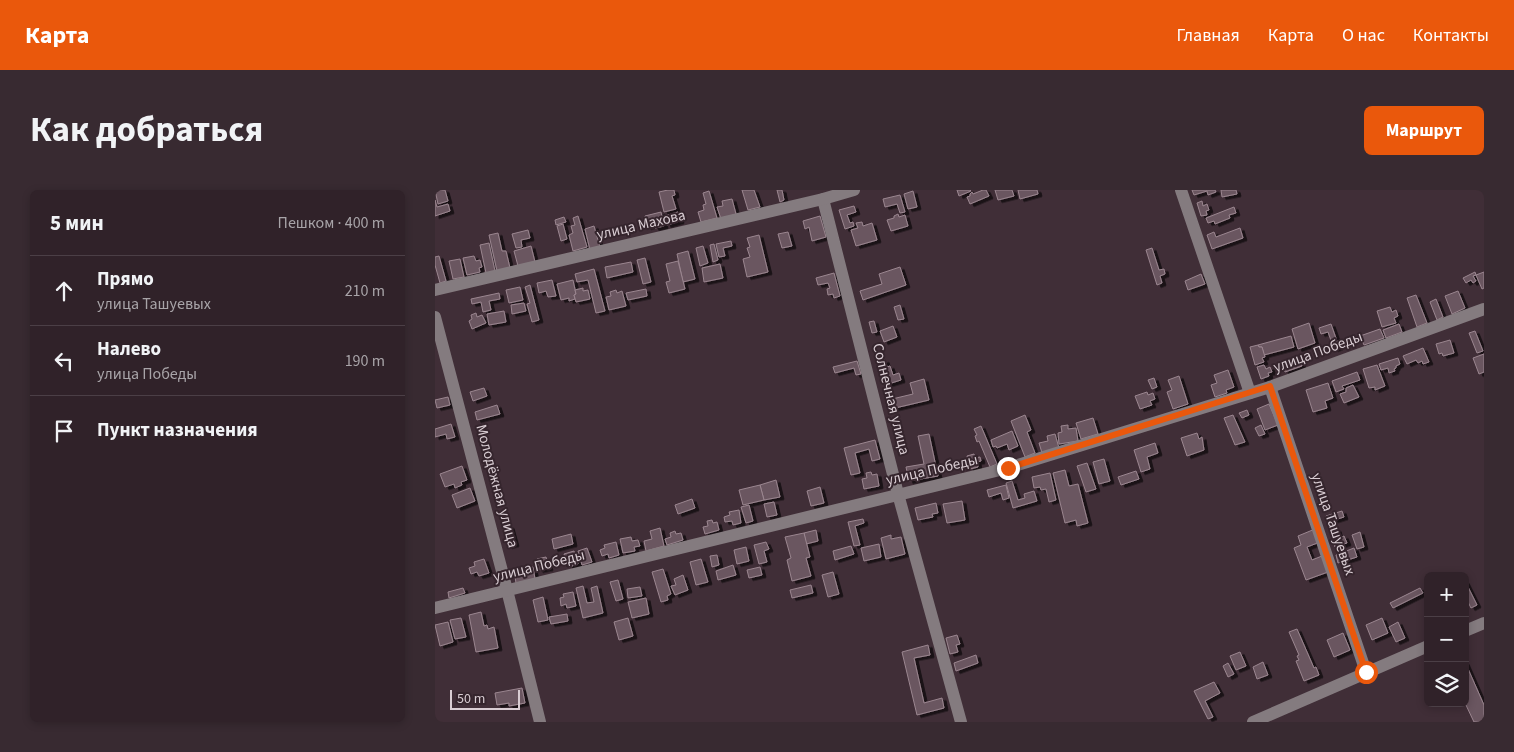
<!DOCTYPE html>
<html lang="ru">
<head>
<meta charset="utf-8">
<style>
  body { margin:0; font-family:"Source Sans 3",sans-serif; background:#382a31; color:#f1f3f6 }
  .controls { position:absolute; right:15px; bottom:15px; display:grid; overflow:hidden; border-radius:8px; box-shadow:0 2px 8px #0003 }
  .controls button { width:45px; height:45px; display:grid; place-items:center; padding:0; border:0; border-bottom:1px solid #4b3f46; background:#302229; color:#f1f3f6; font:25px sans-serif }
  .scale { position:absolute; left:15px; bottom:12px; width:70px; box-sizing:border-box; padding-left:5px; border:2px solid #d9cdd3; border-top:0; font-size:14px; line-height:18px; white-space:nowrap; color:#d9cdd3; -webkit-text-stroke:4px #35252d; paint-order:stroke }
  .stop { position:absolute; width:15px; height:15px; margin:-11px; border:4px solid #ea580c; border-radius:50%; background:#fff }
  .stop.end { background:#ea580c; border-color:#fff; box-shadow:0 1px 5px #0008 }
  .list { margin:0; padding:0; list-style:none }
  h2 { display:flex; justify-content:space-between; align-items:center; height:65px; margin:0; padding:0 20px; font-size:21px }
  h2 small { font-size:16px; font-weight:400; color:#a8a4a8 }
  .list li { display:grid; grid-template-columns:32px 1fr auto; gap:15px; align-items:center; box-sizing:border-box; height:70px; padding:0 20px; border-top:1px solid #4b3f46 }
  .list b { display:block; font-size:19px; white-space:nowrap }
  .list p { margin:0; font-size:16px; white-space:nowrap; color:#a8a4a8 }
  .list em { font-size:16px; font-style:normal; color:#a8a4a8 }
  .icon { flex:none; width:28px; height:28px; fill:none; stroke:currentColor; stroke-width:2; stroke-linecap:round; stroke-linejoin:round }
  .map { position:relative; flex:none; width:1049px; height:532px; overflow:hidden; border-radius:8px }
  header { display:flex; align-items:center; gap:30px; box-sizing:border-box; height:70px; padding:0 25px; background:#ea580c; color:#fff }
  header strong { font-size:24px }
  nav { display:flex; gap:28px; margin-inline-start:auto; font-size:18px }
  .intro { display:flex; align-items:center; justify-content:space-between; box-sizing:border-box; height:120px; padding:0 30px }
  h1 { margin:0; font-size:35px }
  .button { padding:12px 22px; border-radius:8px; background:#ea580c; color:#fff; font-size:18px; font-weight:700 }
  main { display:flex; gap:30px; padding:0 30px }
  aside { flex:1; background:#302229; border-radius:8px; box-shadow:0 2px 8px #0003 }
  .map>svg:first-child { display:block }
  .building { fill:#6a5760; stroke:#9b8690; filter:url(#shadow) }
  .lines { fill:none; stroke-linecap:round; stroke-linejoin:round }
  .minor { stroke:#847b7f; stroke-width:12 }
  .route { stroke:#ea580c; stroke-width:6 }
  .labels { text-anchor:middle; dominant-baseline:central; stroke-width:4; stroke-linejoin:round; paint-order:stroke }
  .street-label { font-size:15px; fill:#d9cdd3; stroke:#35252d }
</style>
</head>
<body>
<header>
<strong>Карта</strong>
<nav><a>Главная</a><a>Карта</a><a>О нас</a><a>Контакты</a></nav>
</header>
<div class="intro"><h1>Как добраться</h1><a class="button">Маршрут</a></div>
<main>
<aside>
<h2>5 мин<small>Пешком · 400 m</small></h2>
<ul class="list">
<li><svg class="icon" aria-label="ahead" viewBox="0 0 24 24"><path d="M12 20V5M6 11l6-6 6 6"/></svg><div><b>Прямо</b><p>улица Ташуевых</p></div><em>210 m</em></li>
<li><svg class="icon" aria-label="left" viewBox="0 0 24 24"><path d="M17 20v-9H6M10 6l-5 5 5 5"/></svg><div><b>Налево</b><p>улица Победы</p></div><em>190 m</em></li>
<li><svg class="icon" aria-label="arrive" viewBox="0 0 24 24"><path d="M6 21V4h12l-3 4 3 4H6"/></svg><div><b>Пункт назначения</b></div></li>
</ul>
</aside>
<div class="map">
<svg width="1049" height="532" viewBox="0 0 1049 532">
  <defs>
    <filter id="shadow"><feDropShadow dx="4" dy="2.5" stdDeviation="0" flood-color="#0009"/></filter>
  </defs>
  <rect width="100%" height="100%" fill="#402e37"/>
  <g class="building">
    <path d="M 0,0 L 10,0 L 13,11 L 3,14 Z"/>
    <path d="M 233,0 L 239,0 L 240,5 L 237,6 L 241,19 L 229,22 L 224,2 Z"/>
    <path d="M 307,0 L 319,0 L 325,17 L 313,20 Z"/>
    <path d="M 342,0 L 347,0 L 349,10 L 345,12 Z"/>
    <path d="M 522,0 L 535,0 L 536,1 L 524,6 Z"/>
    <path d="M 548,0 L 551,0 L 554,6 L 535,14 L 532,7 L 535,6 L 535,4 L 537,2 L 538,4 Z"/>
    <path d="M 560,0 L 577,0 L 579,6 L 563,10 Z"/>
    <path d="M 583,0 L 602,0 L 603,4 L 585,9 Z"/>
    <path d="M 757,0 L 780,0 L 781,2 L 773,5 L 772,1 L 759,5 Z"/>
    <path d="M 786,0 L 801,0 L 802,4 L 787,7 Z"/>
    <path d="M 274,1 L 282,28 L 266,32 L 263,22 L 269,20 L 268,15 L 271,14 L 268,3 Z"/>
    <path d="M 478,1 L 482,17 L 473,19 L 469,4 Z"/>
    <path d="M 465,5 L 470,22 L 465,23 L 462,14 L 450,17 L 448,9 Z"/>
    <path d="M 297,9 L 301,24 L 286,29 L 282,17 L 288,16 L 287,11 Z"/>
    <path d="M 0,10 L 2,17 L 13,14 L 15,21 L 0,26 Z"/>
    <path d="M 767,11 L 768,16 L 772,14 L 774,20 L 771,21 L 772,25 L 766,26 L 762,13 Z"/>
    <path d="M 419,16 L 421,22 L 412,25 L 415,33 L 418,32 L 419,36 L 410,39 L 404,20 Z"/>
    <path d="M 799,17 L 801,23 L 794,25 L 795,28 L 780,34 L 779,31 L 773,33 L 771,28 Z"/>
    <path d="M 226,22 L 229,36 L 220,38 L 219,35 L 212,37 L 210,26 Z"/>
    <path d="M 243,22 L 245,31 L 232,35 L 230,26 Z"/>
    <path d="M 463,24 L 464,27 L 470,25 L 473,36 L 456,41 L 452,30 L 459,28 L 459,26 Z"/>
    <path d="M 143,26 L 152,57 L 138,61 L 134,45 L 138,43 L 136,36 L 140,35 L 138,28 Z"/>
    <path d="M 385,26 L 391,47 L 377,51 L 374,37 L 370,39 L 368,31 Z"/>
    <path d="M 129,27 L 131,32 L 121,35 L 120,30 Z"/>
    <path d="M 427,32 L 428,36 L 437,33 L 442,50 L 421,56 L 416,40 L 423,38 L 421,33 Z"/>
    <path d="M 128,34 L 132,49 L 126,51 L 122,36 Z"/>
    <path d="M 159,36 L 165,57 L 155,60 L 150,39 Z"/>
    <path d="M 805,38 L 808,48 L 777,59 L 772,45 L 779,42 L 781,47 Z"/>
    <path d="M 93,40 L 95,48 L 86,50 L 87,57 L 81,58 L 77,44 Z"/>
    <path d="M 353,42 L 357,56 L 347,58 L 343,44 Z"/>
    <path d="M 63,43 L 67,61 L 71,61 L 75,78 L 62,81 L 54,45 Z"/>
    <path d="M 324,45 L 333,82 L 312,87 L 308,69 L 315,67 L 312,58 L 315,57 L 312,48 Z"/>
    <path d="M 296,51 L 297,56 L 288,58 L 290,66 L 284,67 L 281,54 Z"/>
    <path d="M 54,53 L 60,81 L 51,83 L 45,55 Z"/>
    <path d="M 279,54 L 283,70 L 278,72 L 275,55 Z"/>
    <path d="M 96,56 L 100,72 L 83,76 L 79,61 Z"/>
    <path d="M 268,56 L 273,73 L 265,76 L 261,58 Z"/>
    <path d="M 717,58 L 724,80 L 729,79 L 730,84 L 725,86 L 727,93 L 722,95 L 711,60 Z"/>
    <path d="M 253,61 L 260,89 L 248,92 L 242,64 Z"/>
    <path d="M 4,66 L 11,91 L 5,93 L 0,75 L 0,67 Z"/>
    <path d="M 39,66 L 41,71 L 45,70 L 47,77 L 44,78 L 45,82 L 32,85 L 28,68 Z"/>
    <path d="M 210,68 L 216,92 L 208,94 L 202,70 Z"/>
    <path d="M 25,69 L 29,87 L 18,89 L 14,71 Z"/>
    <path d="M 243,71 L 250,99 L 234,103 L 231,92 L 235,91 L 231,74 Z"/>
    <path d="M 196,72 L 198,82 L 172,88 L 170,77 Z"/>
    <path d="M 285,74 L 288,88 L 269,92 L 267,78 Z"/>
    <path d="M 465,77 L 471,95 L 428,110 L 425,101 L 447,94 L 444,84 Z"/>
    <path d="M 159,79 L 170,121 L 161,123 L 153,90 L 142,92 L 140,84 Z"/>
    <path d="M 1040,82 L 1041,85 L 1038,86 L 1041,91 L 1038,93 L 1036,90 L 1031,93 L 1028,88 Z"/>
    <path d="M 1049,82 L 1049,98 L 1047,99 L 1041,85 Z"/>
    <path d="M 399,83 L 405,106 L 399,108 L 398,104 L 393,105 L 392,99 L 395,98 L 393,93 L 383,95 L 381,88 Z"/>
    <path d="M 766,84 L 770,94 L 753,100 L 750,91 Z"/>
    <path d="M 117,90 L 121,106 L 113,107 L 111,101 L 104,103 L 102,93 Z"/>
    <path d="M 138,90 L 141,104 L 139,105 L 140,109 L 134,111 L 134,108 L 126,110 L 122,94 Z"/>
    <path d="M 95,95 L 104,130 L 97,132 L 92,114 L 95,113 L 90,97 Z"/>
    <path d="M 85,97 L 88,110 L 74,113 L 71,100 Z"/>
    <path d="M 148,98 L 148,101 L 153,100 L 155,109 L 141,112 L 139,105 L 141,104 L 140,100 Z"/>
    <path d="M 211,99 L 212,106 L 193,110 L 191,103 Z"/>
    <path d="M 181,100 L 182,103 L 187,101 L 191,116 L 174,120 L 171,107 L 176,106 L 175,102 Z"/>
    <path d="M 1023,101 L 1030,118 L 1017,124 L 1010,106 Z"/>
    <path d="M 64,103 L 65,109 L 54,111 L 56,120 L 48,122 L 46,112 L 37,114 L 36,109 Z"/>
    <path d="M 981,105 L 992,133 L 982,137 L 972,108 Z"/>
    <path d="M 1001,109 L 1008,127 L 1002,130 L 995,112 Z"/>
    <path d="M 89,113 L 91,121 L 77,124 L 76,115 Z"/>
    <path d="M 465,115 L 469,129 L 463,130 L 459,117 Z"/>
    <path d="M 955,117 L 957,122 L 961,120 L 963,126 L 959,128 L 961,133 L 947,137 L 942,121 Z"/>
    <path d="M 69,121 L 71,132 L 54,135 L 52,124 Z"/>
    <path d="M 41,123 L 42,127 L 47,125 L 51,133 L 37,139 L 34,131 L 37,129 L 36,125 Z"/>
    <path d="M 439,131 L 442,142 L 437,143 L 434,132 Z"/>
    <path d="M 874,133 L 880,153 L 863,159 L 857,139 Z"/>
    <path d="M 896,134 L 904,157 L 899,159 L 893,142 L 886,144 L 884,138 Z"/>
    <path d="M 964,134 L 967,142 L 951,148 L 948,140 Z"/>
    <path d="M 458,136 L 462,147 L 449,152 L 445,141 Z"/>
    <path d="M 945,139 L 949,148 L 929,155 L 925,146 Z"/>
    <path d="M 1040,141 L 1048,161 L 1042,163 L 1034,143 Z"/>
    <path d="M 856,146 L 859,157 L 829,165 L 827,157 L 824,157 L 823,155 Z"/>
    <path d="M 1015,150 L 1019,163 L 1008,166 L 1007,163 L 1004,164 L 1001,154 Z"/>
    <path d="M 823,155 L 824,157 L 827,157 L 830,167 L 827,168 L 829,172 L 820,175 L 815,157 Z"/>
    <path d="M 988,158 L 994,172 L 988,174 L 987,171 L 983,173 L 981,170 L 972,174 L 968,166 Z"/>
    <path d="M 1049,164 L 1049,182 L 1044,184 L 1038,168 Z"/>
    <path d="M 864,168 L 867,176 L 850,182 L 847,174 Z"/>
    <path d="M 963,168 L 965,174 L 961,176 L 961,178 L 959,179 L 960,181 L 954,183 L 953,178 L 946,180 L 944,174 Z"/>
    <path d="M 450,170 L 452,177 L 455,176 L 458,185 L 464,183 L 466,190 L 450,195 L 444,172 Z"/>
    <path d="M 422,171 L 426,184 L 421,185 L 419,178 L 400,183 L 398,177 Z"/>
    <path d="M 829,175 L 831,179 L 835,177 L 837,182 L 833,183 L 834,186 L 826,189 L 822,177 Z"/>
    <path d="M 942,175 L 950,196 L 940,200 L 940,197 L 934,198 L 928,179 Z"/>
    <path d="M 793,180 L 799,197 L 791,200 L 792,203 L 780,207 L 776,195 L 782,193 L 779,185 Z"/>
    <path d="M 922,182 L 925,190 L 907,196 L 909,199 L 901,202 L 897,191 Z"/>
    <path d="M 744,186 L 753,214 L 738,219 L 732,202 L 737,200 L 733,190 Z"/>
    <path d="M 719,188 L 722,197 L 717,199 L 713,190 Z"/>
    <path d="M 489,189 L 494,210 L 456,219 L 453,210 L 478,204 L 475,193 Z"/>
    <path d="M 893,193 L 898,208 L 890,211 L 892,218 L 878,222 L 871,200 Z"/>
    <path d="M 918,195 L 924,207 L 909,213 L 905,204 L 911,202 L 911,198 Z"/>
    <path d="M 49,198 L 52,206 L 38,211 L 35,202 Z"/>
    <path d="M 712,202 L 713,205 L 718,203 L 720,209 L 715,211 L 717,215 L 705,219 L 700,206 Z"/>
    <path d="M 13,207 L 15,215 L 2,218 L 0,210 Z"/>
    <path d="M 834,214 L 843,235 L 830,240 L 822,219 Z"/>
    <path d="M 62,215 L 65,224 L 42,230 L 40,222 Z"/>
    <path d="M 812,220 L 814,225 L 807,228 L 804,223 Z"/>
    <path d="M 590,225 L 596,240 L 592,242 L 600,263 L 590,267 L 576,231 Z"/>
    <path d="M 798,225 L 810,252 L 800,255 L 789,228 Z"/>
    <path d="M 658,228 L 663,244 L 646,249 L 641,233 Z"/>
    <path d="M 16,234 L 20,247 L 12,249 L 11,244 L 0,247 L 0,239 Z"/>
    <path d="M 633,235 L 633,239 L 641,238 L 643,251 L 624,254 L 623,243 L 627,242 L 626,236 Z"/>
    <path d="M 826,235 L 830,244 L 824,246 L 820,238 Z"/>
    <path d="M 546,236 L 562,274 L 555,277 L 544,251 L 542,252 L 540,246 L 542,245 L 539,239 Z"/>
    <path d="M 577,241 L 583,256 L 574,260 L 572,254 L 562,258 L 561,256 L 558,257 L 556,250 Z"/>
    <path d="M 762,243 L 764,249 L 767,247 L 769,260 L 752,266 L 746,248 Z"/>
    <path d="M 494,244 L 503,286 L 474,291 L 471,277 L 489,274 L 483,246 Z"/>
    <path d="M 620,244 L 624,258 L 607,263 L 604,253 L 613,251 L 612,246 Z"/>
    <path d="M 440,250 L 445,269 L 437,271 L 434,259 L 420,263 L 425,283 L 416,285 L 409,258 Z"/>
    <path d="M 720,253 L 723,263 L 712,267 L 715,279 L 706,282 L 699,260 Z"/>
    <path d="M 539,264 L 540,268 L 545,267 L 546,271 L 542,272 L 543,277 L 535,279 L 532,266 Z"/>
    <path d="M 669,269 L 675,291 L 664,294 L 658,272 Z"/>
    <path d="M 652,273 L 661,299 L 651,302 L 642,276 Z"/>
    <path d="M 27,276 L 32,290 L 26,292 L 27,295 L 20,298 L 19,294 L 10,297 L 5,284 Z"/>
    <path d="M 630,280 L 634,296 L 643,294 L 653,333 L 642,336 L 641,330 L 630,333 L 618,283 Z"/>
    <path d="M 701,281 L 704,289 L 686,295 L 683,287 Z"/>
    <path d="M 436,282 L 437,285 L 442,284 L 444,296 L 429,299 L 427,289 L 432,288 L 431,283 Z"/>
    <path d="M 615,283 L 621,310 L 614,312 L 611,299 L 606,300 L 605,297 L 599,298 L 597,287 Z"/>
    <path d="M 341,290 L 345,307 L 329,310 L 325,295 Z"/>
    <path d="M 577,291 L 583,310 L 590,308 L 589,304 L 599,301 L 602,311 L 578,318 L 571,293 Z"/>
    <path d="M 325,295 L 329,310 L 308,315 L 304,300 Z"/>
    <path d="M 571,295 L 574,308 L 568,310 L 566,303 L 554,307 L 552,300 Z"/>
    <path d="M 385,297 L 389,313 L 376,316 L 372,301 Z"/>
    <path d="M 35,298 L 40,311 L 22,318 L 17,305 Z"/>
    <path d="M 257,309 L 260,318 L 243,324 L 240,315 Z"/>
    <path d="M 527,311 L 530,330 L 512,333 L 508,314 Z"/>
    <path d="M 339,312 L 342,325 L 332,327 L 329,314 Z"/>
    <path d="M 501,313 L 503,323 L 497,324 L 498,327 L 483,330 L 480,318 Z"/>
    <path d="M 314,315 L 318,331 L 311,333 L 306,317 Z"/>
    <path d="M 304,320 L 306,333 L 298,335 L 297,331 L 290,332 L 289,327 L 295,325 L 294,322 Z"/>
    <path d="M 907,321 L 909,327 L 893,332 L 891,326 Z"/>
    <path d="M 428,329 L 429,333 L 420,336 L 425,355 L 419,356 L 413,332 Z"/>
    <path d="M 277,330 L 278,333 L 282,332 L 284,340 L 270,344 L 268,337 L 273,336 L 272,331 Z"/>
    <path d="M 75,336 L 80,354 L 73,356 L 68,338 Z"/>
    <path d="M 225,338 L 229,356 L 211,361 L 209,351 L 217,349 L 215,341 Z"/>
    <path d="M 880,339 L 885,352 L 872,357 L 877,370 L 887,366 L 893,382 L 871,390 L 859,358 L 866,355 L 863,346 Z"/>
    <path d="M 902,339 L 904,346 L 899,348 L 896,341 Z"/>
    <path d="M 381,340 L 383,351 L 371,354 L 369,343 Z"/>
    <path d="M 240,341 L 241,344 L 246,343 L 248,350 L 232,355 L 230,349 L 236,347 L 235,343 Z"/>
    <path d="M 925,342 L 929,357 L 922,359 L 917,345 Z"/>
    <path d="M 369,343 L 375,367 L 371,368 L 376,386 L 357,391 L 352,370 L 356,368 L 350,347 Z"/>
    <path d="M 136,344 L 138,354 L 119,359 L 117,349 Z"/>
    <path d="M 456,345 L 456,349 L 466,347 L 470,364 L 451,369 L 446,348 Z"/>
    <path d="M 909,346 L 912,353 L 900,357 L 898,351 Z"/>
    <path d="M 196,347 L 197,351 L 203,350 L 205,356 L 199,357 L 200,361 L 188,363 L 185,349 Z"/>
    <path d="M 181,352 L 184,365 L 174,368 L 173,364 L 167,366 L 165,360 L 170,358 L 169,355 Z"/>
    <path d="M 331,352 L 334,359 L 329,361 L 332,372 L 324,374 L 319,355 Z"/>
    <path d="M 444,354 L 446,367 L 429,371 L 426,358 Z"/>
    <path d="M 416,356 L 419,364 L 400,370 L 398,361 Z"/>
    <path d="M 311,357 L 314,371 L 302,374 L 299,360 Z"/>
    <path d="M 152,358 L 157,372 L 147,375 L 143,361 Z"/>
    <path d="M 919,358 L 922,367 L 903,373 L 901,365 Z"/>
    <path d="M 139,361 L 143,374 L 134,377 L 133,372 L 128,374 L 126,368 L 130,367 L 129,364 Z"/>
    <path d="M 282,365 L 284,375 L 277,377 L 275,366 Z"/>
    <path d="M 111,367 L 114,378 L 104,380 L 102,369 Z"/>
    <path d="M 49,369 L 54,383 L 44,386 L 42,382 L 36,384 L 34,378 L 40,376 L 39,372 Z"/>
    <path d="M 266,369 L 273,392 L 261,395 L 255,372 Z"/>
    <path d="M 298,375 L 301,385 L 283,390 L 281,381 Z"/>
    <path d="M 98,377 L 100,389 L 81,393 L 79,380 Z"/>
    <path d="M 325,377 L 327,385 L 314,388 L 312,380 Z"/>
    <path d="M 228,379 L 236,404 L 232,406 L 233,410 L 226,412 L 217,382 Z"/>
    <path d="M 398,382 L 404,404 L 393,407 L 387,385 Z"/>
    <path d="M 248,385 L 253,400 L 240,405 L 236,396 L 241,395 L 239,389 Z"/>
    <path d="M 183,390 L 188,409 L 181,411 L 175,392 Z"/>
    <path d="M 1030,391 L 1042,415 L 1036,418 L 1030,406 Z"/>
    <path d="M 376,395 L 378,403 L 357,408 L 355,400 Z"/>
    <path d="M 148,396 L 152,413 L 159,412 L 156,398 L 162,396 L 168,423 L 148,428 L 141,398 Z"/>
    <path d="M 205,397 L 207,406 L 193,408 L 192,399 Z"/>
    <path d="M 28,398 L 30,403 L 14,408 L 13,402 Z"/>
    <path d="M 985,398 L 988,403 L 958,418 L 955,413 Z"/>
    <path d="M 138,402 L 141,416 L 132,418 L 131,414 L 126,416 L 125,408 L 129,407 L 128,404 Z"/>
    <path d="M 108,407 L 113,430 L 103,432 L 98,410 Z"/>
    <path d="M 211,408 L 214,424 L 197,428 L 193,412 Z"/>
    <path d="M 46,422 L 49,436 L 52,435 L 53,439 L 59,437 L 63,458 L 41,462 L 34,425 Z"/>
    <path d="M 132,424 L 133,431 L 116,434 L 114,427 Z"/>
    <path d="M 26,428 L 31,447 L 20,449 L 15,430 Z"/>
    <path d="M 193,428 L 198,446 L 184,450 L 179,432 Z"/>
    <path d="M 947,428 L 953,443 L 937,450 L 931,435 Z"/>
    <path d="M 13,432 L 18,452 L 5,456 L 0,435 Z"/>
    <path d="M 963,432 L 970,448 L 961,452 L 954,437 Z"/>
    <path d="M 862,439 L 879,478 L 881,477 L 884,485 L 869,491 L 861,471 L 864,470 L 862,466 L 864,465 L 854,442 Z"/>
    <path d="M 908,443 L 915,460 L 899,467 L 892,450 Z"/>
    <path d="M 522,445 L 525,454 L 521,455 L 523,462 L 515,464 L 511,448 Z"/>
    <path d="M 493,455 L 495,465 L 479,468 L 489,513 L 507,508 L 509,518 L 482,525 L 467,462 Z"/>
    <path d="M 805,462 L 811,476 L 801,480 L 795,466 Z"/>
    <path d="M 541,465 L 543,473 L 521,481 L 519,473 Z"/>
    <path d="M 828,472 L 833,485 L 822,489 L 818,477 Z"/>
    <path d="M 1030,472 L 1049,515 L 1049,532 L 1039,532 L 1030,513 Z"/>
    <path d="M 793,473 L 799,484 L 793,487 L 788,476 Z"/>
    <path d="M 779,492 L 785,503 L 770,511 L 778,527 L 773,529 L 759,501 Z"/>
    <path d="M 87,498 L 90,513 L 74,516 L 74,513 L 62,515 L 60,503 Z"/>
  </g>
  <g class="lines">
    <g class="minor">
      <path d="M 746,0 L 815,203"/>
      <path d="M 388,9 L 463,304 L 526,532"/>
      <path d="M 0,100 L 388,9 L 419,0"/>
      <path d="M 0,127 L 72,400 L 105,532"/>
      <path d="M 835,197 L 931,482"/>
      <path d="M 0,418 L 573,278 L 835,197 L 1049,119"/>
      <path d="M 1030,441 L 1049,433"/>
      <path d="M 818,532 L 993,456"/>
    </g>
  </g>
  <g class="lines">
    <path class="route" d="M 573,278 L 835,196 L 931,482"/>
  </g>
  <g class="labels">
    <g class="street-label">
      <text transform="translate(206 35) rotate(-13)">улица Махова</text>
      <text transform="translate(883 162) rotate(-20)">улица Победы</text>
      <text transform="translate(456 209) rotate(76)">Солнечная улица</text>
      <text transform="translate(497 280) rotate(-13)">улица Победы</text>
      <text transform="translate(62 296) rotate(75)">Молодёжная улица</text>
      <text transform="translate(898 334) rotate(71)">улица Ташуевых</text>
      <text transform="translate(104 376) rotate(-14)">улица Победы</text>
    </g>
  </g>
</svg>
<div class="controls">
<button>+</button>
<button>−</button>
<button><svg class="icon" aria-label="layers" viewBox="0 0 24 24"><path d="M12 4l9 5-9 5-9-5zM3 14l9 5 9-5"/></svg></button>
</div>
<div class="scale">50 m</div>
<div class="stop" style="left:931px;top:482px"></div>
<div class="stop end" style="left:573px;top:278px"></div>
</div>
</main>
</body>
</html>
